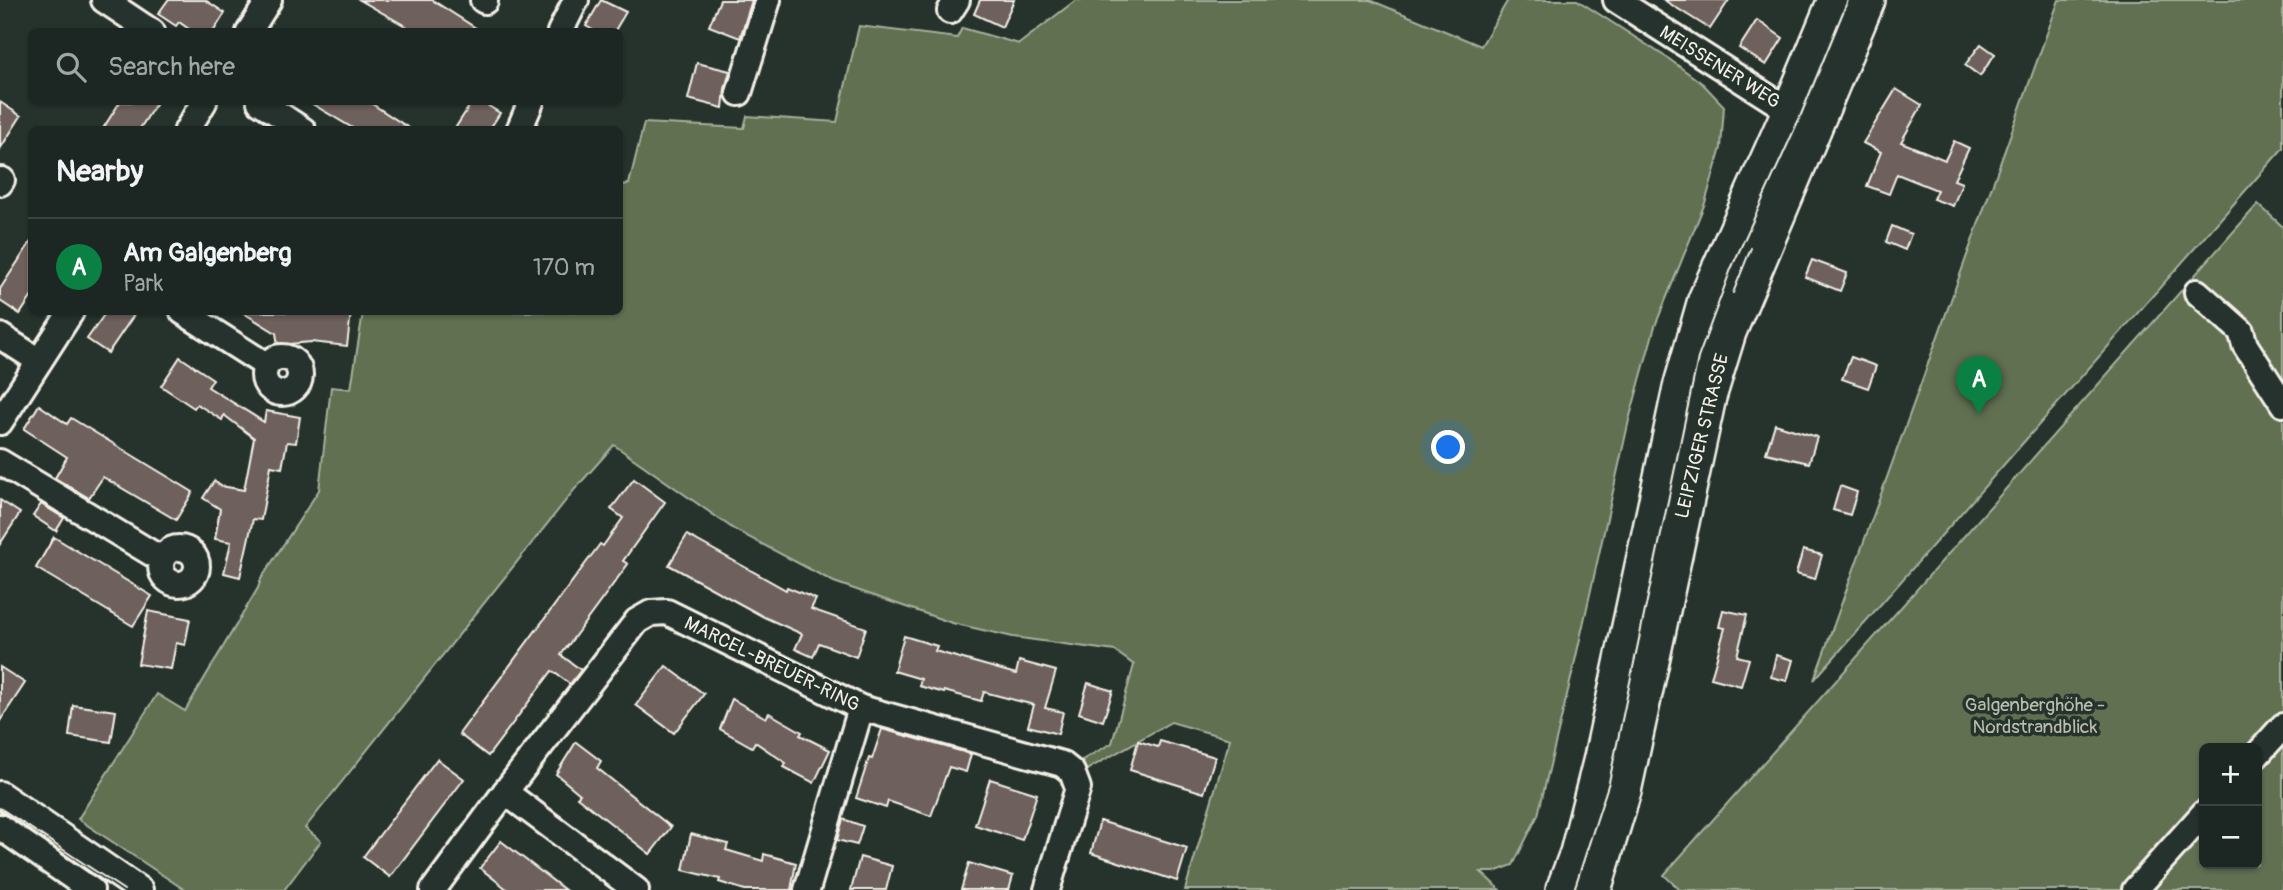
<!DOCTYPE html>
<html lang="en">
<head>
<meta charset="utf-8">
<style>
  body { margin:0; font-family:Pangolin,sans-serif; background:#252e2a; color:#f1f3f6 }
  .controls { position:absolute; right:21px; bottom:21px; display:grid; overflow:hidden; border-radius:10px; box-shadow:0 2px 5px #0004 }
  .controls button { width:63px; height:63px; display:grid; place-items:center; padding:0; border:0; border-bottom:2px solid #3a4340; background:#1c2622; color:#f1f3f6; font:35px sans-serif }
  .you { position:absolute; left:1449px; top:448px; width:24px; height:24px; margin:-18px; border:5px solid #fff; border-radius:50%; background:#1a73e8; box-shadow:0 0 0 10px #1a73e833 }
  .badge { display:grid; place-items:center; width:46px; height:46px; border-radius:50%; background:#0b8043; color:#fff; font-size:23px; font-weight:700 }
  .pin { position:absolute; translate:-50% -58px; filter:drop-shadow(0 2px 4px #0008) }
  .pin::after { content:''; position:absolute; top:37px; width:24px; height:21px; background:inherit; clip-path:polygon(0 0,100% 0,50% 100%) }
  .list { margin:0; padding:0; list-style:none }
  h2 { display:flex; justify-content:space-between; align-items:center; height:91px; margin:0; padding:0 28px; font-size:30px }
  h2 small { font-size:23px; font-weight:400; color:#a0a5a5 }
  .list li { display:grid; grid-template-columns:46px 1fr auto; gap:21px; align-items:center; box-sizing:border-box; height:98px; padding:0 28px; border-top:2px solid #3a4340 }
  .list b { display:block; font-size:26px; white-space:nowrap }
  .list p { margin:0; font-size:23px; white-space:nowrap; color:#a0a5a5 }
  .list em { font-size:23px; font-style:normal; color:#a0a5a5 }
  .icon { flex:none; width:38px; height:38px; fill:none; stroke:currentColor; stroke-width:2; stroke-linecap:round; stroke-linejoin:round }
  .map { position:relative; flex:none; width:2283px; height:890px; overflow:hidden }
  .search { position:absolute; background:#1c2622; box-shadow:0 2px 5px #0004; left:28px; top:28px; width:595px; height:77px; display:flex; align-items:center; gap:18px; box-sizing:border-box; padding:0 24px; border-radius:10px; color:#a0a5a5; font-size:26px }
  .panel { position:absolute; background:#1c2622; box-shadow:0 2px 5px #0004; left:28px; top:126px; width:595px; height:189px; border-radius:10px }
  .map>svg:first-child { display:block }
  .green { fill:#607051; stroke:#aab09c; stroke-width:2; fill-rule:evenodd }
  .building { fill:#6e615b; stroke:#f4f1e8; stroke-width:2 }
  .lines { fill:none; stroke-linecap:round; stroke-linejoin:round }
  .street-casing { stroke:#f4f1e8; stroke-width:30 }
  .secondary-casing { stroke:#f4f1e8; stroke-width:40 }
  .street { stroke:#26332d; stroke-width:24 }
  .secondary { stroke:#26332d; stroke-width:35 }
  .tram { stroke:#f4f1e8; stroke-width:2 }
  .labels { text-anchor:middle; dominant-baseline:central; stroke-width:7; stroke-linejoin:round; paint-order:stroke }
  .street-label { font-size:19px; fill:#f4f1e8; stroke:#26332d }
  .park-label { font-size:19px; fill:#b9bdac; stroke:#26332d }
</style>
</head>
<body>
<div class="map">
<svg width="2283" height="890" viewBox="0 0 2283 890">
  <rect width="100%" height="100%" fill="#26332d"/>
  <filter id="ink" filterUnits="userSpaceOnUse"><feTurbulence type="fractalNoise" baseFrequency=".0143" numOctaves="2"/><feDisplacementMap in="SourceGraphic" scale="14" xChannelSelector="R" yChannelSelector="G"/><feConvolveMatrix kernelMatrix="1 2 1 2 8 2 1 2 1" color-interpolation-filters="sRGB"/></filter>
  <g filter="url(#ink)">
    <g class="green">
      <path d="M 1076,0 L 1370,0 L 1481,46 L 1508,0 L 1577,0 L 1669,59 L 1703,84 L 1724,106 L 1721,148 L 1705,203 L 1655,326 L 1629,420 L 1573,670 L 1538,815 L 1513,865 L 1494,872 L 1481,872 L 1500,890 L 1185,890 L 1230,739 L 1171,722 L 1081,773 L 1077,763 L 1112,743 L 1134,665 L 1115,651 L 1013,637 L 952,623 L 834,582 L 735,530 L 614,445 L 575,489 L 305,828 L 321,841 L 284,890 L 185,890 L 78,819 L 157,694 L 185,711 L 258,588 L 261,579 L 319,490 L 331,387 L 351,389 L 363,312 L 620,312 L 620,185 L 629,184 L 644,123 L 744,128 L 747,116 L 837,122 L 859,26 L 957,38 L 962,28 L 1019,44 Z"/>
      <path d="M 2059,0 L 2283,0 L 2283,148 L 1814,680 Z"/>
      <path d="M 2258,204 L 2283,227 L 2283,890 L 1680,890 L 1664,875 ZM 2204,748 L 2257,748 L 2257,864 L 2204,864 Z"/>
    </g>
    <g class="building">
      <path d="M 168,0 L 205,0 L 225,13 L 213,32 L 193,32 L 179,22 L 176,26 L 158,14 Z"/>
      <path d="M 360,0 L 432,0 L 482,32 L 416,32 Z"/>
      <path d="M 601,0 L 626,12 L 614,32 L 596,32 L 586,26 Z"/>
      <path d="M 720,0 L 752,0 L 740,38 L 709,26 Z"/>
      <path d="M 980,0 L 1014,0 L 1002,27 L 974,14 Z"/>
      <path d="M 1664,0 L 1729,0 L 1710,29 Z"/>
      <path d="M 1757,20 L 1783,38 L 1766,65 L 1739,48 Z"/>
      <path d="M 1981,44 L 1995,54 L 1980,76 L 1965,65 Z"/>
      <path d="M 697,63 L 730,71 L 725,89 L 723,108 L 688,99 Z"/>
      <path d="M 1896,89 L 1922,105 L 1901,142 L 1945,160 L 1954,141 L 1969,148 L 1954,180 L 1962,183 L 1953,206 L 1933,199 L 1937,190 L 1897,174 L 1889,194 L 1867,186 L 1881,152 L 1863,143 Z"/>
      <path d="M 0,102 L 21,116 L 0,149 Z"/>
      <path d="M 120,102 L 157,102 L 139,130 L 102,130 Z"/>
      <path d="M 309,102 L 369,102 L 412,130 L 356,130 Z"/>
      <path d="M 472,102 L 482,102 L 500,113 L 489,130 L 454,130 Z"/>
      <path d="M 1892,226 L 1911,234 L 1905,250 L 1886,242 Z"/>
      <path d="M 32,240 L 32,296 L 20,314 L 0,301 L 0,289 Z"/>
      <path d="M 1812,260 L 1847,273 L 1840,291 L 1805,277 Z"/>
      <path d="M 106,312 L 136,312 L 108,353 L 87,339 Z"/>
      <path d="M 242,312 L 351,312 L 347,346 L 311,342 L 278,345 L 276,333 Z"/>
      <path d="M 180,357 L 213,379 L 208,387 L 264,422 L 266,411 L 300,417 L 296,443 L 287,442 L 282,468 L 271,466 L 261,520 L 253,519 L 240,577 L 224,573 L 231,542 L 215,539 L 220,509 L 203,498 L 214,481 L 221,486 L 244,490 L 254,438 L 224,415 L 222,420 L 197,404 L 194,408 L 161,386 Z"/>
      <path d="M 1851,357 L 1876,366 L 1868,388 L 1842,379 Z"/>
      <path d="M 39,405 L 67,424 L 71,418 L 193,492 L 176,520 L 103,477 L 89,498 L 55,478 L 67,457 L 24,429 Z"/>
      <path d="M 1775,424 L 1817,437 L 1809,463 L 1766,453 Z"/>
      <path d="M 634,479 L 665,502 L 623,561 L 628,564 L 561,655 L 581,670 L 570,684 L 552,671 L 488,756 L 459,734 L 600,544 L 603,546 L 623,518 L 611,509 Z"/>
      <path d="M 1840,486 L 1857,492 L 1850,515 L 1833,510 Z"/>
      <path d="M 0,500 L 20,513 L 0,544 Z"/>
      <path d="M 41,504 L 64,518 L 56,531 L 33,516 Z"/>
      <path d="M 687,535 L 786,590 L 787,587 L 816,599 L 811,609 L 866,628 L 856,657 L 819,643 L 813,657 L 795,649 L 802,634 L 764,617 L 669,565 Z"/>
      <path d="M 54,537 L 152,596 L 133,626 L 36,568 Z"/>
      <path d="M 1803,550 L 1822,555 L 1815,579 L 1796,574 Z"/>
      <path d="M 1723,610 L 1747,615 L 1737,656 L 1749,659 L 1741,686 L 1711,678 L 1725,628 L 1719,627 Z"/>
      <path d="M 148,611 L 190,619 L 185,645 L 176,643 L 171,669 L 138,664 Z"/>
      <path d="M 904,636 L 937,646 L 935,651 L 1016,674 L 1019,661 L 1056,671 L 1045,708 L 1063,712 L 1058,734 L 1028,726 L 1034,705 L 984,692 L 981,701 L 944,691 L 944,693 L 919,686 L 921,679 L 894,671 Z"/>
      <path d="M 1776,655 L 1793,660 L 1787,681 L 1771,677 Z"/>
      <path d="M 666,666 L 704,694 L 674,733 L 636,705 Z"/>
      <path d="M 0,667 L 25,683 L 0,721 Z"/>
      <path d="M 1088,683 L 1113,691 L 1103,721 L 1079,713 Z"/>
      <path d="M 732,699 L 766,718 L 769,713 L 802,732 L 800,735 L 830,750 L 814,783 L 784,767 L 786,763 L 755,742 L 752,747 L 720,729 Z"/>
      <path d="M 73,705 L 116,711 L 111,742 L 69,736 Z"/>
      <path d="M 882,729 L 971,754 L 966,772 L 949,767 L 931,816 L 888,801 L 886,808 L 856,798 L 869,758 L 872,759 Z"/>
      <path d="M 1138,741 L 1158,747 L 1160,741 L 1215,757 L 1204,793 L 1130,770 Z"/>
      <path d="M 576,742 L 601,761 L 597,768 L 671,827 L 650,854 L 577,797 L 580,794 L 556,774 Z"/>
      <path d="M 437,759 L 464,779 L 390,877 L 363,857 Z"/>
      <path d="M 990,779 L 1037,794 L 1022,840 L 975,825 Z"/>
      <path d="M 843,819 L 863,826 L 857,845 L 837,840 Z"/>
      <path d="M 1100,821 L 1187,848 L 1177,881 L 1091,853 Z"/>
      <path d="M 691,834 L 728,844 L 726,850 L 763,861 L 764,854 L 796,863 L 791,890 L 745,890 L 719,882 L 720,879 L 683,870 Z"/>
      <path d="M 501,841 L 565,890 L 508,890 L 480,868 Z"/>
      <path d="M 860,857 L 892,866 L 886,890 L 851,890 Z"/>
      <path d="M 969,863 L 1013,876 L 1009,890 L 961,890 Z"/>
    </g>
    <g class="lines">
      <g class="street-casing">
        <g id="street">
          <path d="M 104,0 L 152,32"/>
          <path d="M 483,0 L 485,1"/>
          <path d="M 1616,0 L 1801,118"/>
          <path d="M 950,11 L 957,0"/>
          <path d="M 249,32 L 269,0"/>
          <path d="M 560,32 L 576,0"/>
          <path d="M 739,93 L 768,0"/>
          <path d="M 260,102 L 303,130"/>
          <path d="M 187,130 L 204,102"/>
          <path d="M 519,130 L 531,102"/>
          <path d="M 0,183 L 2,180"/>
          <path d="M 2197,292 L 2241,331 L 2245,345 L 2283,404"/>
          <path d="M 183,312 L 266,365"/>
          <path d="M 0,336 L 39,361"/>
          <circle cx="282" cy="375" r="18"/>
          <path d="M 0,422 L 71,312"/>
          <path d="M 0,462 L 161,559"/>
          <circle cx="179" cy="566" r="18"/>
          <path d="M 2257,755 L 2283,726"/>
          <path d="M 505,792 L 636,890"/>
          <path d="M 0,794 L 140,890"/>
          <path d="M 0,827 L 91,890"/>
          <path d="M 433,890 L 505,792 L 637,621 L 651,613 L 667,612 L 861,708 L 1062,764 L 1072,772 L 1078,788 L 1047,890"/>
          <path d="M 807,890 L 861,708"/>
          <path d="M 2135,890 L 2204,813"/>
        </g>
      </g>
      <g class="secondary-casing">
        <g id="secondary">
          <path d="M 1564,890 L 1578,853 L 1602,758 L 1681,388 L 1706,300 L 1790,111 L 1836,0"/>
          <path d="M 1593,890 L 1623,791 L 1708,397 L 1728,332 L 1867,0"/>
        </g>
      </g>
      <use href="#street" class="street"/>
      <use href="#secondary" class="secondary"/>
      <g class="tram">
        <path d="M 1733,293 L 1751,248"/>
        <path d="M 0,808 L 124,890"/>
        <path d="M 1574,890 L 1609,782 L 1698,358 L 1731,269 L 1800,117 L 1848,0"/>
      </g>
    </g>
  </g>
  <g class="labels">
    <g class="street-label">
      <text transform="translate(1720 67) rotate(32)">MEISSENER WEG</text>
      <text transform="translate(1702 436) rotate(-76)">LEIPZIGER STRASSE</text>
      <text transform="translate(772 664) rotate(26)">MARCEL-BREUER-RING</text>
    </g>
    <g class="park-label">
      <text x="2035" y="705">Galgenberghöhe -<tspan x="2035" dy="22">Nordstrandblick</tspan></text>
    </g>
  </g>
</svg>
<div class="controls">
<button>+</button>
<button>−</button>
</div>
<div class="you"></div>
<div class="pin badge" style="left:1979px;top:414px">A</div>
<div class="search"><svg class="icon" aria-label="search" viewBox="0 0 24 24"><circle cx="10" cy="10" r="6"/><path d="M15 15l6 6"/></svg>Search here</div>
<section class="panel">
<h2>Nearby<small></small></h2>
<ul class="list">
<li><span class="badge">A</span><div><b>Am Galgenberg</b><p>Park</p></div><em>170 m</em></li>
</ul>
</section>
</div>
</body>
</html>
